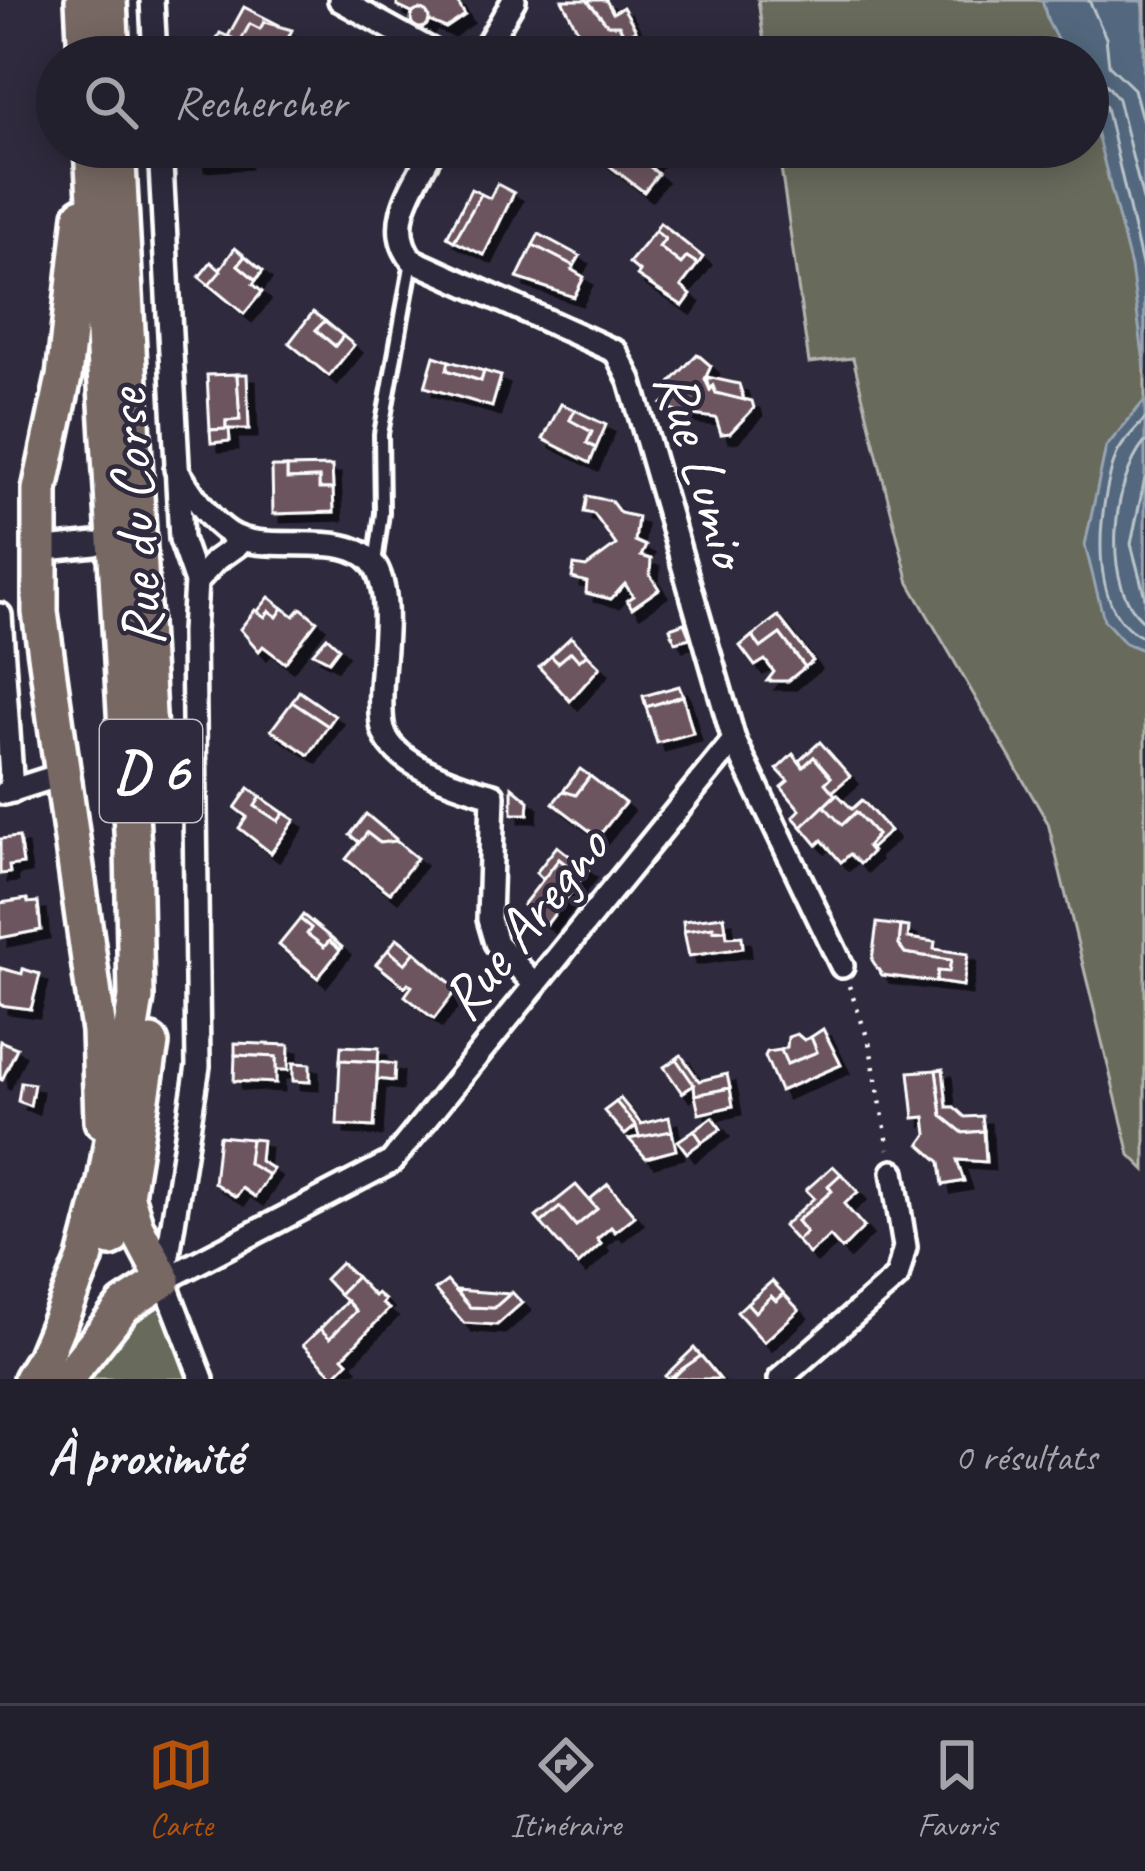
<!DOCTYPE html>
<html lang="fr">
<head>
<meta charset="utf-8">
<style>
  body { margin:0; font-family:Caveat,sans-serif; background:#2f2d3a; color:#f1f3f6 }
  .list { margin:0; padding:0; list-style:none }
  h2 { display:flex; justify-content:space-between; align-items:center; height:156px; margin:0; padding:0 48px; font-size:51px }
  h2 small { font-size:39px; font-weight:400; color:#a3a3aa }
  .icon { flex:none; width:66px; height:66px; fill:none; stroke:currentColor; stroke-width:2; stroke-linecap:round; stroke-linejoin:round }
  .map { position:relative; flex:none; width:1145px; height:1379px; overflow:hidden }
  .search { position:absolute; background:#23202e; box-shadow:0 6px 30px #0003; left:36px; right:36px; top:36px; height:132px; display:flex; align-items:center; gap:30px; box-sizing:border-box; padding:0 42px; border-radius:66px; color:#a3a3aa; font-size:45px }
  .sheet { height:324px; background:#23202e }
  nav { display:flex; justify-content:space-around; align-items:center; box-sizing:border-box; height:168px; border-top:3px solid #403e4a; background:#23202e; font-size:33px; color:#a3a3aa }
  nav a { display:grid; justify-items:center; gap:6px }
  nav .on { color:#b45309 }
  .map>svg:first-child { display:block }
  .green { fill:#686a5c; stroke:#b4b4ae; stroke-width:3 }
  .water { fill:#53687e; stroke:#98a4b2; stroke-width:3 }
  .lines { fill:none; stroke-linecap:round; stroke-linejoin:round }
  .shore { stroke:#bac3cb; stroke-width:3 }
  .building { fill:#6c555f; stroke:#fff; stroke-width:3; filter:url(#shadow) }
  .lane-casing { stroke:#fff; stroke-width:20 }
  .street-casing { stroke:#fff; stroke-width:30 }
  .primary-casing { stroke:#fff; stroke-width:42 }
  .path { stroke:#fff; stroke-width:4.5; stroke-dasharray:3 9; stroke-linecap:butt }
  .lane { stroke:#2f2a3d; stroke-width:10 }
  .street { stroke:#2f2a3d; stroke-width:21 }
  .primary { stroke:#776864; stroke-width:33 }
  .labels { text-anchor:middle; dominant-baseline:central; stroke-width:9; stroke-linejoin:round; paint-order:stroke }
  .shield { fill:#2f2a3d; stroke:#c1bfc5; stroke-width:3 }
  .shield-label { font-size:57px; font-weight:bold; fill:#fff }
  .street-label { font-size:60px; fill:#fff; stroke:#2f2a3d }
</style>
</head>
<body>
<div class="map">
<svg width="1145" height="1379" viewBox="0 0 1145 1379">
  <defs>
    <filter id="shadow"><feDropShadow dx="8" dy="8" stdDeviation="0" flood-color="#0009"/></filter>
  </defs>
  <rect width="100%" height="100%" fill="#2f2a3d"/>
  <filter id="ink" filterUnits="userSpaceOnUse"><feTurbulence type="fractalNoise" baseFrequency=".00833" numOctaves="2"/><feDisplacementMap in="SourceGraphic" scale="24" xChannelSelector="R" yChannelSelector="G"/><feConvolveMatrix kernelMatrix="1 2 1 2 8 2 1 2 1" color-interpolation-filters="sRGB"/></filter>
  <g filter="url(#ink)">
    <g class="green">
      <path d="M 758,0 L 1145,0 L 1145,1170 L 1130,1155 L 1048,823 L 909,583 L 853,358 L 809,363 L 778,147 L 1088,147 L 1088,57 L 766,57 Z"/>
      <path d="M 160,1305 L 187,1379 L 66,1379 L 124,1307 Z"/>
    </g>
    <g class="water">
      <path d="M 1042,0 L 1143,1 L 1145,370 L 1131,267 L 1088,99 L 1088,57 L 1066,57 L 1048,22 Z"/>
      <path d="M 1145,400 L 1145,651 L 1125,643 L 1104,620 L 1085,545 L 1106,447 Z"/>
    </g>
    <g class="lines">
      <g class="shore">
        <path d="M 1089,0 L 1106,38 L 1109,65 L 1134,89 L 1145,130"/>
        <path d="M 1088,81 L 1107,85 L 1118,99 L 1145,208"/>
        <path d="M 1088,96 L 1099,98 L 1106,107 L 1145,278"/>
        <path d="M 1145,419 C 1135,430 1121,443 1116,456 C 1098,506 1085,614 1145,638"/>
        <path d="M 1145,442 C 1112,481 1100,588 1145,622"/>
        <path d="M 1145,478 L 1131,544 L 1145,597"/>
      </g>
    </g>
    <g class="building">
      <path d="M 397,0 L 456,0 L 465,15 L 446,28 L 429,21 L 420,10 L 412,13 L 397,6 Z"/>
      <path d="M 562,0 L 587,0 L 608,25 L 619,25 L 625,36 L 601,49 L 602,57 L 585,57 L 589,52 Z"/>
      <path d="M 587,0 L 606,0 L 613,13 L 623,7 L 636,30 L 625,36 L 619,25 L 608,25 Z"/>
      <path d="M 244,7 L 279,25 L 277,29 L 264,22 L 260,29 L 250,24 L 240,42 L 228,36 Z"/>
      <circle cx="420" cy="19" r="9"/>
      <path d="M 264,22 L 292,30 L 279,57 L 221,57 L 210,52 L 220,33 L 240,42 L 250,24 L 260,29 Z"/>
      <path d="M 196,147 L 241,147 L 242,160 L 197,163 Z"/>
      <path d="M 599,147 L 629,147 L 640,155 L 645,149 L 655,157 L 648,165 L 658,174 L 644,192 L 594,154 Z"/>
      <path d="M 497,184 L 514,193 L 484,255 L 454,241 L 481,194 L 490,198 Z"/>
      <path d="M 471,189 L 481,194 L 454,241 L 447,237 Z"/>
      <path d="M 660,223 L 703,257 L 698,264 L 687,257 L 681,264 L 659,247 L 665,239 L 655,231 Z"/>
      <path d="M 655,231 L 665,239 L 659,247 L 681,264 L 687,257 L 698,264 L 681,286 L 691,295 L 683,306 L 637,276 L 640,272 L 629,263 Z"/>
      <path d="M 539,234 L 580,256 L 574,266 L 533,245 Z"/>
      <path d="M 533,245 L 574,266 L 572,270 L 584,277 L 574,297 L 517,278 Z"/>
      <path d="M 235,248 L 245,256 L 238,265 L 256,280 L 253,284 L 262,292 L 244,314 L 209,285 Z"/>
      <path d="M 245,256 L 263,271 L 256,280 L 238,265 Z"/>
      <path d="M 211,262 L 221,271 L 209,285 L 199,277 Z"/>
      <path d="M 313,312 L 325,321 L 316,330 L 335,346 L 343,336 L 354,345 L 329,376 L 289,343 Z"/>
      <path d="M 325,321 L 343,336 L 335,346 L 316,330 Z"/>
      <path d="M 697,354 L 711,366 L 705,379 L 710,390 L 713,386 L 716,393 L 752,401 L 754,408 L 730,433 L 721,434 L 716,418 L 678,413 L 662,404 L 677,391 L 669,389 L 669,384 Z"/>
      <path d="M 434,356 L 449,361 L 447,370 L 481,381 L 484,371 L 501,376 L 492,407 L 425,387 Z"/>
      <path d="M 449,361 L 484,371 L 481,381 L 447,370 Z"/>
      <path d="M 237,374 L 240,420 L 226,421 L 226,429 L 210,430 L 207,375 Z"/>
      <path d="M 237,374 L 247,374 L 249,429 L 226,429 L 226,421 L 240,420 Z"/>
      <path d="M 707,377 L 739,384 L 744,400 L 716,393 L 713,386 L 710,390 Z"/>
      <path d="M 561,404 L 575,410 L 570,420 L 592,432 L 587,443 L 596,448 L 590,463 L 543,439 Z"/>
      <path d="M 575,410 L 606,425 L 596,448 L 587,443 L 592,432 L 570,420 Z"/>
      <path d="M 229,429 L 230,441 L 211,443 L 210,430 Z"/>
      <path d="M 332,466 L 333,489 L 319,489 L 319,478 L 287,479 L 287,467 Z"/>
      <path d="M 272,467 L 287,467 L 287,479 L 319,478 L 319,489 L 333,489 L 334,512 L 273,514 Z"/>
      <path d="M 587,496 L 611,501 L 620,513 L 638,517 L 635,541 L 646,546 L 641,556 L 651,559 L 650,575 L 659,589 L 632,608 L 627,600 L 633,596 L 625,584 L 611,599 L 586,593 L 587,582 L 572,578 L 574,565 L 586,567 L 616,545 L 594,514 L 584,512 Z"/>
      <path d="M 269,597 L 283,608 L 277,617 L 269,611 L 265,617 L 257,612 Z"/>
      <path d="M 283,608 L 294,616 L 301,608 L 317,621 L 285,663 L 263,646 L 259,651 L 240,629 L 255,610 L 265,617 L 269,611 L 277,617 Z"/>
      <path d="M 778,616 L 813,661 L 805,667 L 780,634 L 761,648 L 752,636 Z"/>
      <path d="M 684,623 L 690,638 L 675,642 L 670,628 Z"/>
      <path d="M 780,634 L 805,667 L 788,681 L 767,681 L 774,672 L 765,660 L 755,666 L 740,646 L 752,636 L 761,648 Z"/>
      <path d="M 327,637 L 339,648 L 329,661 L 313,653 Z"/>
      <path d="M 571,637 L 587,654 L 579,661 L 571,652 L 558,663 L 551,656 Z"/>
      <path d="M 571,652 L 579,661 L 587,654 L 600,667 L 570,701 L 539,667 L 551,656 L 558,663 Z"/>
      <path d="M 679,686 L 683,696 L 646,707 L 643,696 Z"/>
      <path d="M 299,691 L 335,716 L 328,726 L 292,702 Z"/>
      <path d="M 683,696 L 693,733 L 657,743 L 646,707 Z"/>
      <path d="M 292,702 L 328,726 L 309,755 L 271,730 Z"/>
      <path d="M 820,742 L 850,776 L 832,792 L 825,783 L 831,777 L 814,757 L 803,767 L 799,761 Z"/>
      <path d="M 793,754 L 803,767 L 814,757 L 831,777 L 825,783 L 835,795 L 802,827 L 793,817 L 800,810 L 781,787 L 788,781 L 777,769 Z"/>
      <path d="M 580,769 L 590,776 L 576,795 L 568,794 L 563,791 Z"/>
      <path d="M 590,776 L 625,803 L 598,837 L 553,803 L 563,791 L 576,795 Z"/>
      <path d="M 512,787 L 529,801 L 528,814 L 512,814 Z"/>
      <path d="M 249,788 L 261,797 L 255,806 L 278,821 L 284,813 L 295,820 L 271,853 L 239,828 L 247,817 L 235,808 Z"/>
      <path d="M 837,794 L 852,809 L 862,800 L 890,831 L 870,849 L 867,846 L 877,835 L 856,812 L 842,825 L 824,806 Z"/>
      <path d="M 261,797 L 284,813 L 278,821 L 255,806 Z"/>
      <path d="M 824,806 L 842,825 L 856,812 L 877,835 L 867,846 L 872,852 L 860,864 L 850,854 L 841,862 L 822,840 L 817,845 L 802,827 Z"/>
      <path d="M 366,814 L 396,839 L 396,841 L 380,843 L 367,833 L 360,843 L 350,835 Z"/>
      <path d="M 367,833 L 380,843 L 396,841 L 417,858 L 390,893 L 346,859 Z"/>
      <path d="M 19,837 L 23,864 L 9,866 L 10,873 L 0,874 L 0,839 Z"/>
      <path d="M 557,846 L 576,861 L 570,868 L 559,859 L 543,880 L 536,873 Z"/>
      <path d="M 559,859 L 570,868 L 576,861 L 588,870 L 547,924 L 523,905 Z"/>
      <path d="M 27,899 L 28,903 L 38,902 L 41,930 L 0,938 L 0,903 Z"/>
      <path d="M 303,915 L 342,947 L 340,950 L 329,941 L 324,947 L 307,934 L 311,928 L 300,919 Z"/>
      <path d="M 724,916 L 726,930 L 684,931 L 683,921 Z"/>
      <path d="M 300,919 L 311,928 L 307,934 L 324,947 L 329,941 L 340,950 L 318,978 L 279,945 Z"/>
      <path d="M 877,923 L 901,926 L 899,945 L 905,953 L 951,960 L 949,972 L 938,971 L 936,982 L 882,975 L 872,960 Z"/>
      <path d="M 901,926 L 909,927 L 908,938 L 935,942 L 934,949 L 968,954 L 963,986 L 936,982 L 938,971 L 949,972 L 951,960 L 905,953 L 899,945 Z"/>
      <path d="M 713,927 L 713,931 L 726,930 L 727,937 L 742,936 L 743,948 L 689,956 L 684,931 Z"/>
      <path d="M 397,938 L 415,952 L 405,964 L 388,950 Z"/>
      <path d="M 388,950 L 405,964 L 415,952 L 457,989 L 434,1019 L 405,996 L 412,986 L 408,983 L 405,987 L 376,964 Z"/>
      <path d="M 0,968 L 22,974 L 23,969 L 40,974 L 31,1009 L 0,1005 Z"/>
      <path d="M 823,1029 L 841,1065 L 780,1091 L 765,1056 L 767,1052 L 781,1050 L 787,1064 L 817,1052 L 811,1037 Z"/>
      <path d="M 797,1034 L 804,1040 L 811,1037 L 817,1052 L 787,1064 L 781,1050 L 787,1047 L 788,1037 Z"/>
      <path d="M 0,1041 L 17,1048 L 2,1080 L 0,1079 Z"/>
      <path d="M 235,1043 L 289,1045 L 288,1070 L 276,1070 L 276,1057 L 235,1055 Z"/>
      <path d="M 341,1046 L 379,1048 L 378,1062 L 340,1060 Z"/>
      <path d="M 235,1055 L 276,1057 L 276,1083 L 234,1081 Z"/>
      <path d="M 681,1055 L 699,1081 L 727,1074 L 730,1088 L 695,1095 L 694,1085 L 676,1059 Z"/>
      <path d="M 676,1059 L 694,1085 L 682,1093 L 664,1067 Z"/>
      <path d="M 340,1060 L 378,1062 L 374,1127 L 337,1125 Z"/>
      <path d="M 378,1062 L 395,1064 L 394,1081 L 377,1079 Z"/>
      <path d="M 293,1063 L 310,1064 L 310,1082 L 293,1081 Z"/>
      <path d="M 943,1069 L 947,1107 L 954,1107 L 965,1117 L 982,1116 L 984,1131 L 963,1133 L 942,1116 L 936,1070 Z"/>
      <path d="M 936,1070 L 942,1116 L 963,1133 L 984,1131 L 986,1162 L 957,1160 L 964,1181 L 943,1185 L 940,1162 L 920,1144 L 927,1134 L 925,1117 L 914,1118 L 909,1072 Z"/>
      <path d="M 21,1082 L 34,1084 L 30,1106 L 18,1101 Z"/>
      <path d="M 730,1088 L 733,1106 L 699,1114 L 695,1095 Z"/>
      <path d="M 620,1098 L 641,1124 L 669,1117 L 672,1131 L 640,1139 L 636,1126 L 616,1102 Z"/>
      <path d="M 616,1102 L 636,1126 L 625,1135 L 604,1111 Z"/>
      <path d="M 712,1117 L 721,1129 L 702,1142 L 694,1130 Z"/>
      <path d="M 694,1130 L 702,1142 L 687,1153 L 678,1141 Z"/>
      <path d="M 672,1131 L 676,1150 L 646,1158 L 629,1139 Z"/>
      <path d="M 219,1136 L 251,1139 L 248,1163 L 269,1175 L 255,1197 L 242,1188 L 236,1197 L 214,1183 Z"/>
      <path d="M 251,1139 L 262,1140 L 260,1161 L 273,1169 L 269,1175 L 248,1163 Z"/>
      <path d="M 833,1166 L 841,1174 L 828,1186 L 832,1191 L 797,1221 L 806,1232 L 797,1241 L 783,1226 L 814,1198 L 806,1190 Z"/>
      <path d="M 841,1174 L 858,1192 L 844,1204 L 864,1227 L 842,1249 L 830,1236 L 809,1254 L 797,1241 L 806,1232 L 797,1221 L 832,1191 L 828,1186 Z"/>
      <path d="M 608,1184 L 635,1216 L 615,1232 L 611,1227 L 597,1239 L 601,1244 L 578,1265 L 541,1223 L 560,1207 L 576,1226 L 597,1209 L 589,1200 Z"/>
      <path d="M 576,1185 L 597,1209 L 576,1226 L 560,1207 L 541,1223 L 536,1217 Z"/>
      <path d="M 341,1263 L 356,1277 L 339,1294 L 325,1279 Z"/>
      <path d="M 356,1277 L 374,1296 L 377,1293 L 385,1300 L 382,1304 L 389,1309 L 343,1357 L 348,1362 L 334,1376 L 303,1345 L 320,1329 L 330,1338 L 356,1311 L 339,1294 Z"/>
      <path d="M 447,1281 L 470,1307 L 494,1308 L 512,1292 L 522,1303 L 497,1325 L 464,1323 L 435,1290 Z"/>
      <path d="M 772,1281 L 784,1294 L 776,1301 L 771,1296 L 755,1312 L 747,1303 Z"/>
      <path d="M 456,1290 L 510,1294 L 494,1308 L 470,1307 Z"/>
      <path d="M 784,1294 L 799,1310 L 764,1342 L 737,1312 L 747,1303 L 755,1312 L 771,1296 L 776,1301 Z"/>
      <path d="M 347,1301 L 356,1311 L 330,1338 L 320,1329 Z"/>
      <path d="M 694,1348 L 701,1356 L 668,1379 L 665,1376 Z"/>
      <path d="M 701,1356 L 720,1379 L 672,1379 L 681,1370 Z"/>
    </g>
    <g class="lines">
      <g class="lane-casing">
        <path id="lane" d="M 375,563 L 382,513 L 381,434 L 412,261"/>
      </g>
      <g class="street-casing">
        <g id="street">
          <path d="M 152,0 L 155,57"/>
          <path d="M 340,0 L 443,57"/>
          <path d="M 480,57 L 514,0"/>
          <path d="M 160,147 L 181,539 L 196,582 L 193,632 L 198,1066 L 164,1280 L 202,1379"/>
          <path d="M 434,147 C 416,182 383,224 412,260 L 616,352 L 630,380 L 734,740 L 842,966"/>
          <path d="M 176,469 C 191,491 206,518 229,533 C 266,558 352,525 376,568 C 385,585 386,612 385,631 C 384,661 378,695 382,724 C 387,764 460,786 493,795 L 489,919 L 496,943 L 535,985"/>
          <path d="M 37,550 L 95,544"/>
          <path d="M 196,582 L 215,561 L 243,541"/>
          <path d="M 0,615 L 12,791"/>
          <path d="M 4,793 L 60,775"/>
          <path d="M 164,1280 L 391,1162 L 734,740"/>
          <path d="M 780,1379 L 897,1277 L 905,1247 L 893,1172"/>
        </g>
      </g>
      <g class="primary-casing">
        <g id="primary">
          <path d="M 83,0 L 86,57"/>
          <path d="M 109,0 L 112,57"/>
          <path d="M 117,147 L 151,770"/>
          <path d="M 82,215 L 64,377 L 40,490 L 40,612 L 99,1031 L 102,1121"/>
          <path d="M 111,1239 L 126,1195 L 151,1043"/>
          <path d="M 31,1379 L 44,1358 L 85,1259 L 105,1182 L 136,998 L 133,848 L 92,147"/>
          <path d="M 66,1379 L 124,1306 L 164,1280 L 136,1227 L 126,1195"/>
        </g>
      </g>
      <path class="path" d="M 849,986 L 869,1042 L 889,1149"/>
      <use href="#lane" class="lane"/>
      <use href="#street" class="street"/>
      <use href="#primary" class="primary"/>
    </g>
  </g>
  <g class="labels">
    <rect class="shield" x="100" y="720" width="102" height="102" rx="9"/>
    <g class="shield-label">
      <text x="151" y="771">D 6</text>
    </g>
    <g class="street-label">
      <text transform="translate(703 468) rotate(73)">Rue Lumio</text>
      <text transform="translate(134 519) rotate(-94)">Rue du Corse</text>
      <text transform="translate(524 923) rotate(-51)">Rue Aregno</text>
    </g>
  </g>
</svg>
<div class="search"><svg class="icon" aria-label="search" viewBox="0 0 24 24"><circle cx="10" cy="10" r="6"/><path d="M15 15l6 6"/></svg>Rechercher</div>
</div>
<section class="sheet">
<h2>À proximité<small>0 résultats</small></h2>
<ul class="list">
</ul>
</section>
<nav>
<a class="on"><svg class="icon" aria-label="map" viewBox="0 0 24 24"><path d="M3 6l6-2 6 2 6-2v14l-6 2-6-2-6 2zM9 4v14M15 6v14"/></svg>Carte</a>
<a><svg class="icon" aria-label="directions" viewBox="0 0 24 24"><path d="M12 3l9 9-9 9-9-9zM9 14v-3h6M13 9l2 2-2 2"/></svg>Itinéraire</a>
<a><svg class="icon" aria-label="saved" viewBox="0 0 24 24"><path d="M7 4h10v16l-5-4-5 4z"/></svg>Favoris</a>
</nav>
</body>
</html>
